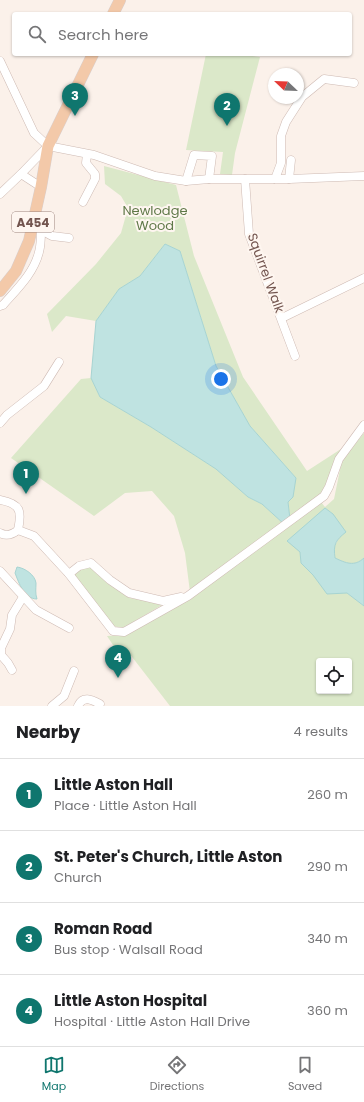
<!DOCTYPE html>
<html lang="en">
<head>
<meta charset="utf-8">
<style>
  body { margin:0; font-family:Poppins,sans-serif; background:#f2f2f2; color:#202124 }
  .controls { position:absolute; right:12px; bottom:12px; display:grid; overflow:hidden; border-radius:4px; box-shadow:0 1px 3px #0004 }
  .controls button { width:36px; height:36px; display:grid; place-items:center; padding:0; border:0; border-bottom:1px solid #e0e0e0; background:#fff; color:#202124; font:20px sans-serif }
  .compass { position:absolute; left:268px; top:68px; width:36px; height:36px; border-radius:50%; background:#fff; box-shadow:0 1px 3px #0004; rotate:293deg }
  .you { position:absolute; left:221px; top:379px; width:14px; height:14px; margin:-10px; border:3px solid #fff; border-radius:50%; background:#1a73e8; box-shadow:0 0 0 6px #1a73e833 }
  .badge { display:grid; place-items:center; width:26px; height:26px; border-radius:50%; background:#0f766e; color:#fff; font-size:13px; font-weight:700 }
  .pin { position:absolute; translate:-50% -33px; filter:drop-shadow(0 1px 2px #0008) }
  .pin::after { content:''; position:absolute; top:21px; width:14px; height:12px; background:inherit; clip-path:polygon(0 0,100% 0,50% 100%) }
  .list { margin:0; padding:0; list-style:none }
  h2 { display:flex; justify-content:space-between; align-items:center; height:52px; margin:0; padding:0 16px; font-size:17px }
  h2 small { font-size:13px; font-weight:400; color:#757577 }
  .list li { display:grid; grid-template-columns:26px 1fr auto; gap:12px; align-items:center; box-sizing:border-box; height:72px; padding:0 16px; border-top:1px solid #e0e0e0 }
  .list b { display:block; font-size:15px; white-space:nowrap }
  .list p { margin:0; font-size:13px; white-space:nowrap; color:#757577 }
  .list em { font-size:13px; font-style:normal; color:#757577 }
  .icon { flex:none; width:22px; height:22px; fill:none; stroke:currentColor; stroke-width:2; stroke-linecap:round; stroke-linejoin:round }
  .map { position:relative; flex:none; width:364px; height:706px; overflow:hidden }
  .search { position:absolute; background:#fff; box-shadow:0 1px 3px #0004; left:12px; right:12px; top:12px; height:44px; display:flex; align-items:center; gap:10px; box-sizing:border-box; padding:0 14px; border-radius:4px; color:#757577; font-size:15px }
  .sheet { height:340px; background:#fff }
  nav { display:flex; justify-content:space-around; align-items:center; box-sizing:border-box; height:56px; border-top:1px solid #e0e0e0; background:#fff; font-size:11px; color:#757577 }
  nav a { display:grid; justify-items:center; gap:2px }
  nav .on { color:#0f766e }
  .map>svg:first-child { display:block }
  .green { fill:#dbe8c9; fill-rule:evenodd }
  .water { fill:#bfe3e1; stroke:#a7d4d2 }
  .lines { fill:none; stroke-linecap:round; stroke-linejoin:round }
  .minor-casing { stroke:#cebab3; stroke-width:9 }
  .major-casing { stroke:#d8cfce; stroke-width:12 }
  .minor { stroke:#fff; stroke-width:8 }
  .major { stroke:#f3c9a9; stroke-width:11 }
  .labels { text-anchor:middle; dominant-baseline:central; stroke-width:4; stroke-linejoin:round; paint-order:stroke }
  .shield { fill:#fef6f0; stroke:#9d857f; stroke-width:1 }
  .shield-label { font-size:12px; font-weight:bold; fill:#73554f }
  .park-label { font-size:13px; fill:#5f7848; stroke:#fef6f0 }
  .street-label { font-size:13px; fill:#73554f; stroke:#fef6f0 }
</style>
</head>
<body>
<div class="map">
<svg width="364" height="706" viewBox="0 0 364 706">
  <rect width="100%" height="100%" fill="#fbf1ea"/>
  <g class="green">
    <path d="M 206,54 L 238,54 L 260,57 L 235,153 L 232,175 L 220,174 L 223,152 L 186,150 Z"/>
    <path d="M 104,166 L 176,185 L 194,256 L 243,377 L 307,471 L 341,449 L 322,494 L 290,519 L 288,502 L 296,478 L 250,426 L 216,366 L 180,251 L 165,244 L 140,276 L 119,289 L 96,321 L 66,316 L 52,332 L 47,314 L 96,264 L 121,233 L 128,208 L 121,196 L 105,184 Z"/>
    <path d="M 91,378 L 100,397 L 151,427 L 216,469 L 248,497 L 262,504 L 284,524 L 190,592 L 185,553 L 174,516 L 152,491 L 125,493 L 94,516 L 11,458 L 81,379 Z"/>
    <path d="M 364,433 L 364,558 C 354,567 346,563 335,558 L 334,547 L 339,538 L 300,552 L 301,563 L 313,575 L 347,593 L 364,606 L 364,706 L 170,706 L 129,653 L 115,648 L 107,636 L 124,635 L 321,502 L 325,507 L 334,499 L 342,460 ZM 319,661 L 349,661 L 349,691 L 319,691 Z"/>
    <path d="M 92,566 L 111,585 L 130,598 L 161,603 L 162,605 L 123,628 L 113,626 L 73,574 L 84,567 Z"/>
  </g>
  <g class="water">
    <path d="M 165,244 L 180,251 L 216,366 L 250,426 L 296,478 L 293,497 L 288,502 L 290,519 L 284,524 L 262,504 L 248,497 L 216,469 L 151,427 L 100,397 L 91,378 L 96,321 L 119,289 L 140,276 Z"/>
    <path d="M 325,508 L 333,514 L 346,532 C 336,540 333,544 335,558 C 346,563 354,567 364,558 L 364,606 L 347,593 L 327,594 L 313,575 L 301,563 L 300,552 L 287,541 Z"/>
    <path d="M 17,567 C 25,568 35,575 36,583 C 36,589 35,593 37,599 C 24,599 19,583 15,573 Z"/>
  </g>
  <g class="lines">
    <g class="minor-casing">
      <g id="minor">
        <path d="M 0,61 L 34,133 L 48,146"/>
        <path d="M 48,146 L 94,155 L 155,176 L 186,181 L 209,179 L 289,179 L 364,176"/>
        <path d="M 245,179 L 249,234 L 295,356"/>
        <path d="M 275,179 L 281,163 L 281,136 L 286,122 L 302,97 L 324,79 L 354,83"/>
        <path d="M 289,179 L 291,160"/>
        <path d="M 186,181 L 194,155 L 212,156 L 209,179"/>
        <path d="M 41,187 L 21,174 L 48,146"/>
        <path d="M 0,194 L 21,174"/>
        <path d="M 83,202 L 95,179 L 95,174 L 86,163 L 87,154"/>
        <path d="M 41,230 L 52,236 L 69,238"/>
        <path d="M 0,306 L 3,305 C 17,289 34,273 39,252 C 41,245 41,237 41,230 L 33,225"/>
        <path d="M 282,318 L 364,278"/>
        <path d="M 0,423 L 7,415 L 44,386 L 59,362"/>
        <path d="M 0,500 C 21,504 22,511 18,530 L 34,536 L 69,574 L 113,631 L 124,632 L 188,596 L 324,496 L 329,487 L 339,459 L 364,425"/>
        <path d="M 0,533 C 7,537 13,534 18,530"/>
        <path d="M 0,571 L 36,610 L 69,628"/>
        <path d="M 69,574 L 79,566 L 91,563 L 110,580 L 129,593 L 163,601 L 181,597"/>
        <path d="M 12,670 L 8,663 L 1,655 L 1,648 L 10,629 L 12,615 L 23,597"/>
        <path d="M 52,706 L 64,696 L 74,671"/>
        <path d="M 78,706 C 83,695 92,700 100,704"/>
      </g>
    </g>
    <g class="major-casing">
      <g id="major">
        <path d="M 113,14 L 120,0"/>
        <path d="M 0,291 L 16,271 L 29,241 L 41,187 L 48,146 L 93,54"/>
      </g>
    </g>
    <use href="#minor" class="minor"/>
    <use href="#major" class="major"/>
  </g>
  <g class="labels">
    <rect class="shield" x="12" y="212" width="42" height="20" rx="3"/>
    <g class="shield-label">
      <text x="33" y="222">A454</text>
    </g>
    <g class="park-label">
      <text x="155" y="210">Newlodge<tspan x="155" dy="15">Wood</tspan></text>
    </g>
    <g class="street-label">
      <text transform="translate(266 273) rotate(70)">Squirrel Walk</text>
    </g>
  </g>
</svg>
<div class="controls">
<button><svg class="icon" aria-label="locate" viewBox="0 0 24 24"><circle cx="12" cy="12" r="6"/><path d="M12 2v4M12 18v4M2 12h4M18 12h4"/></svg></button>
</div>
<svg class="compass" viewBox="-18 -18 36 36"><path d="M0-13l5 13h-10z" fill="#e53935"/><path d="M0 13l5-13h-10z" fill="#757577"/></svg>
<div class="you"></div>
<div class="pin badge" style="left:26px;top:494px">1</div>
<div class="pin badge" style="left:227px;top:126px">2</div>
<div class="pin badge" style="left:75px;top:116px">3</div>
<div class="pin badge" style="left:118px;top:678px">4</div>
<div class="search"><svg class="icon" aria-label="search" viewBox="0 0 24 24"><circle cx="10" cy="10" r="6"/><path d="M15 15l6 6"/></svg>Search here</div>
</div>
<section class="sheet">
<h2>Nearby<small>4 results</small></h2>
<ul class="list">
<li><span class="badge">1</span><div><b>Little Aston Hall</b><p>Place · Little Aston Hall</p></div><em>260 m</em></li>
<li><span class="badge">2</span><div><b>St. Peter's Church, Little Aston</b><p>Church</p></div><em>290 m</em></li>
<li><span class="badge">3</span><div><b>Roman Road</b><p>Bus stop · Walsall Road</p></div><em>340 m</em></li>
<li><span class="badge">4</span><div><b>Little Aston Hospital</b><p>Hospital · Little Aston Hall Drive</p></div><em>360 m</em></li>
</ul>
</section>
<nav>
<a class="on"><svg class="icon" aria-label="map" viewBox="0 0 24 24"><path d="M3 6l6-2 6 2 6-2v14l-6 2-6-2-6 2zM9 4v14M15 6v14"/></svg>Map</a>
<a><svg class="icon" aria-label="directions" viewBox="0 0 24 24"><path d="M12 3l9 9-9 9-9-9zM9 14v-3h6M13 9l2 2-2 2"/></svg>Directions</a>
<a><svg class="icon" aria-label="saved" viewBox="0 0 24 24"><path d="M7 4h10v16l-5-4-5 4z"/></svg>Saved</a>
</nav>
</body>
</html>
